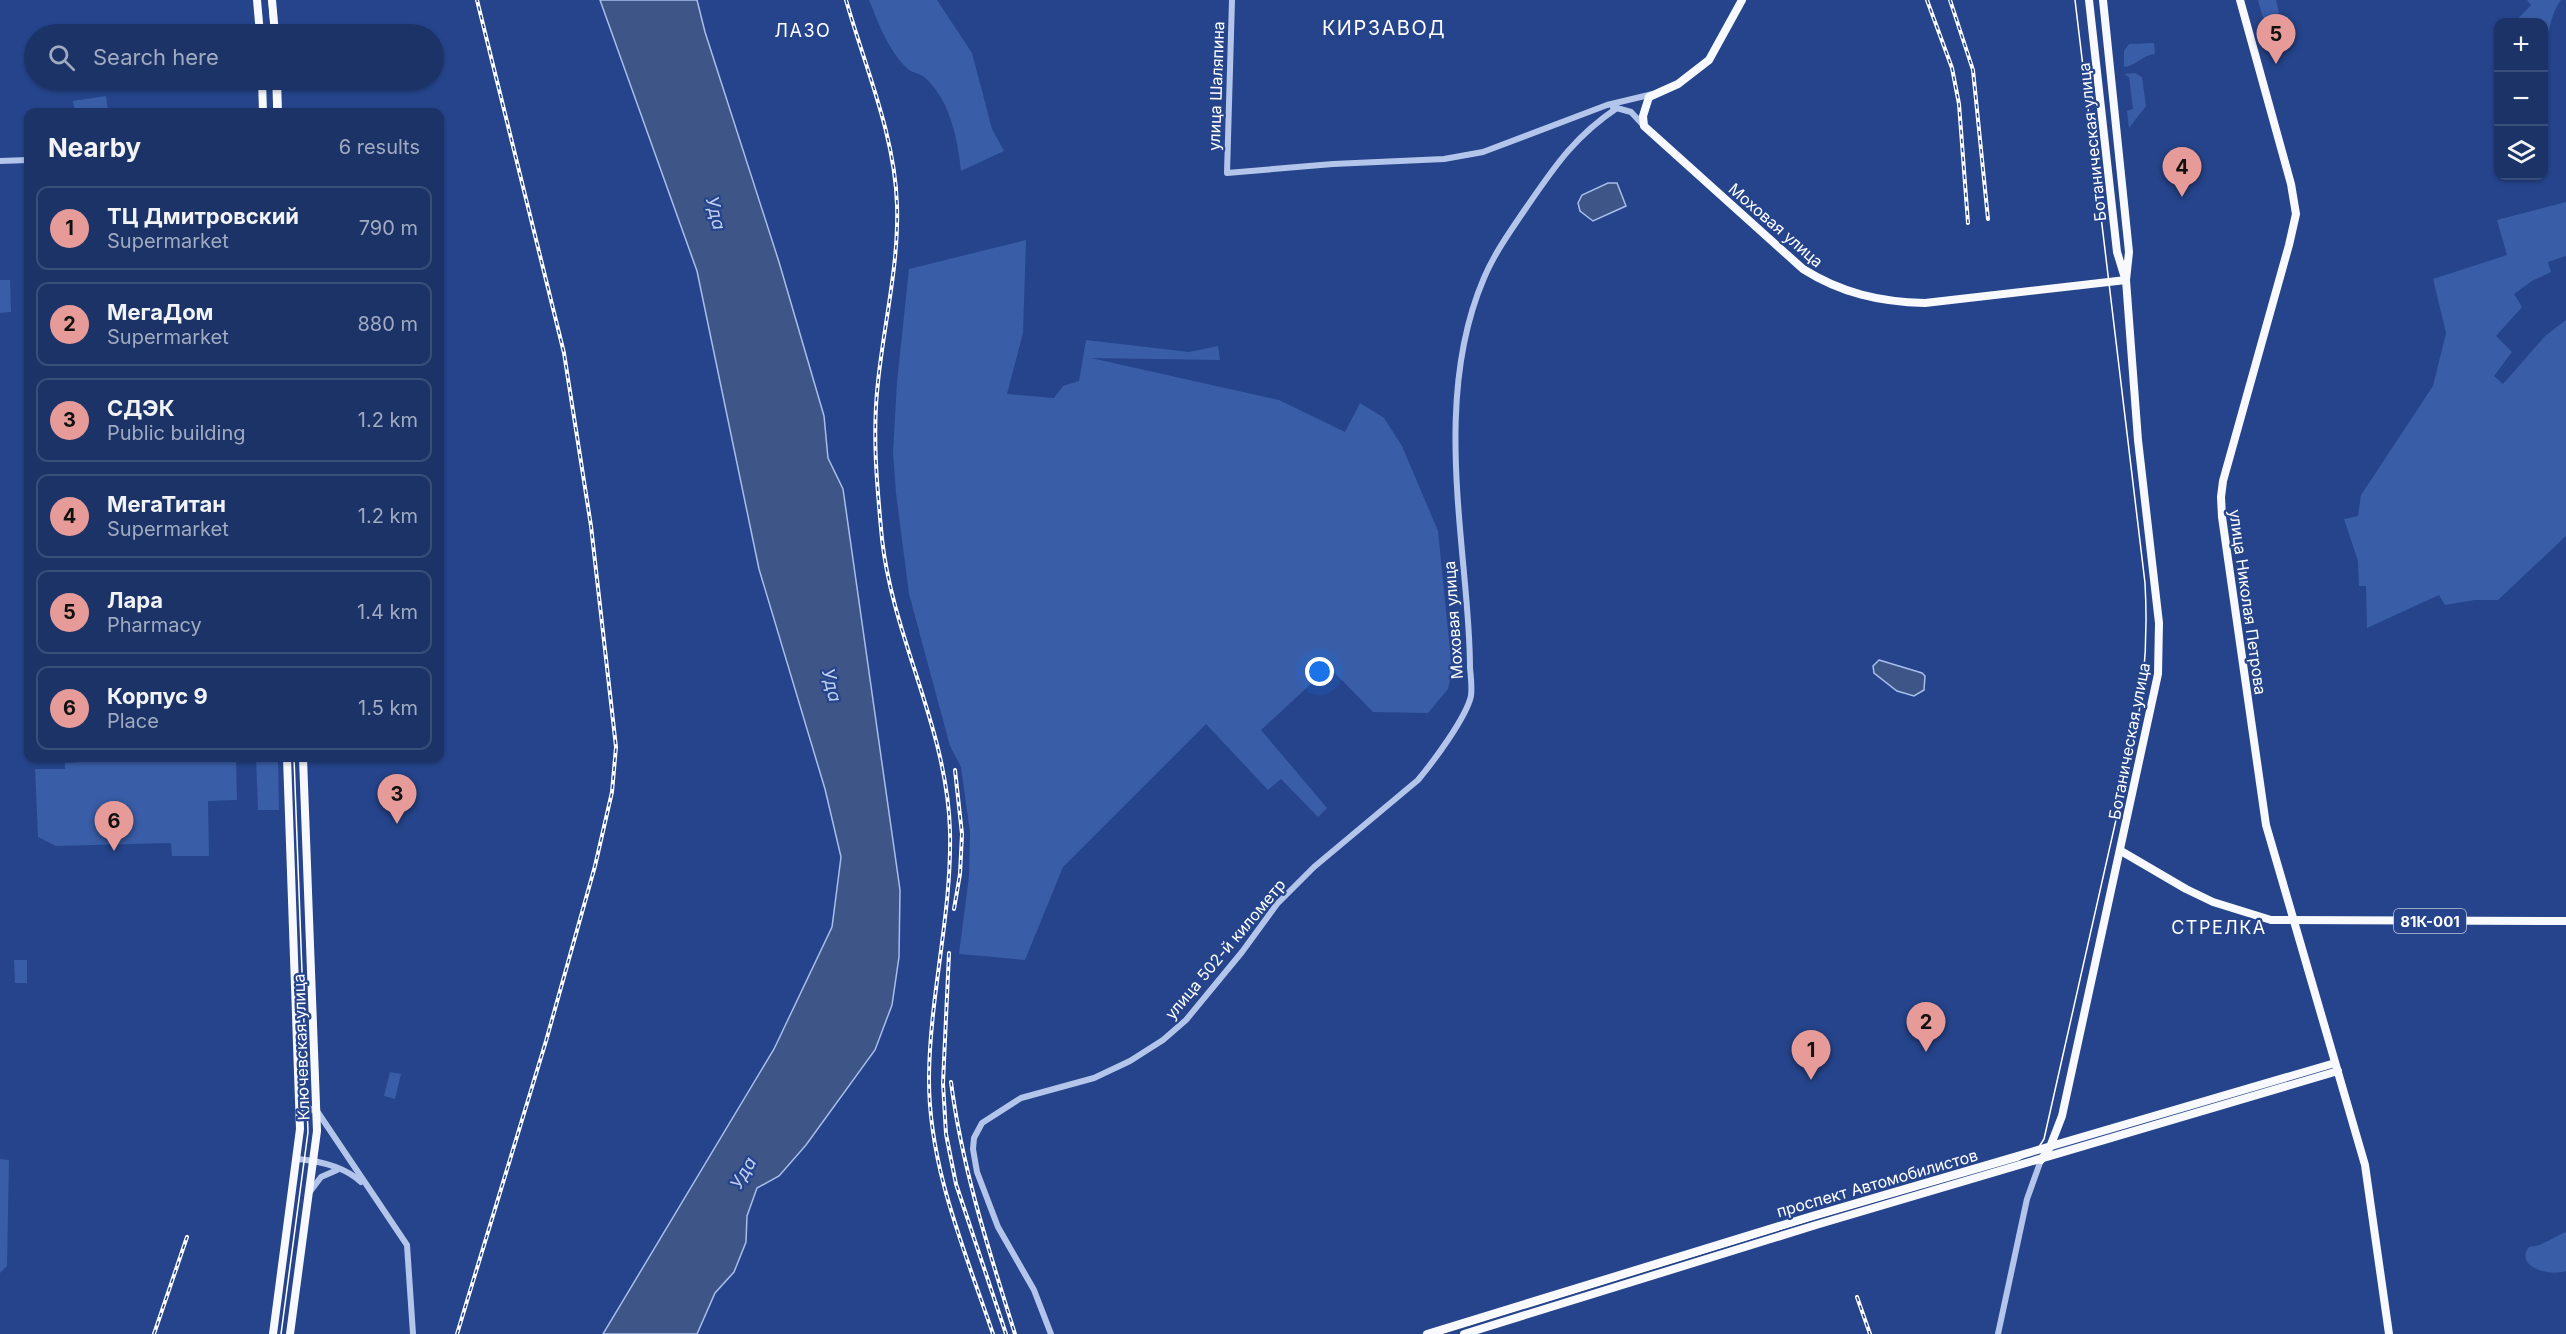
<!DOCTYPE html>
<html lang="en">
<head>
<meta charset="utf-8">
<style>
  body { margin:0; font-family:Inter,sans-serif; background:#253b6e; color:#f1f3f6 }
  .controls { position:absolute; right:18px; top:18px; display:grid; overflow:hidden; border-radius:12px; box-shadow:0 2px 4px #0004 }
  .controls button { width:54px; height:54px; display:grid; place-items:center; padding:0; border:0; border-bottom:2px solid #3a4e7c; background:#1c3368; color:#f1f3f6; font:30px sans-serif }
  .you { position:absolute; left:1320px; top:672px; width:21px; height:21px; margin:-15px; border:4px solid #fff; border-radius:50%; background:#1a73e8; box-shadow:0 0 0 9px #1a73e833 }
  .badge { display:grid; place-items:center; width:39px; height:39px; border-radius:50%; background:#e69b98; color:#111; font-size:20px; font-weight:700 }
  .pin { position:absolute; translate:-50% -50px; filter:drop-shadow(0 2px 3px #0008) }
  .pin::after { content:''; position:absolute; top:32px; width:21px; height:18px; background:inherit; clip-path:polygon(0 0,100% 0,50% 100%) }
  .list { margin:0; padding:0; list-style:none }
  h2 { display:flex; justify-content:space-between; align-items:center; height:78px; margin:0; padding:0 24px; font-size:26px }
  h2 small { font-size:20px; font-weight:400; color:#a0aac0 }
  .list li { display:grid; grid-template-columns:39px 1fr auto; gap:18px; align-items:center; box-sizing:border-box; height:84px; margin:0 12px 12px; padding:0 12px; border:2px solid #3a4e7c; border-radius:12px }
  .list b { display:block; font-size:22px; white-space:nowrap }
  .list p { margin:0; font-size:20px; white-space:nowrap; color:#a0aac0 }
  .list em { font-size:20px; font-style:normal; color:#a0aac0 }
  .icon { flex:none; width:33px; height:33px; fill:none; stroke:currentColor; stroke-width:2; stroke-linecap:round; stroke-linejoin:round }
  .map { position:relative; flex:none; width:2566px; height:1334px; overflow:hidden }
  .search { position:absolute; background:#1c3368; box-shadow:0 2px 4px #0004; left:24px; top:24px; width:420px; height:66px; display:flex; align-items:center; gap:15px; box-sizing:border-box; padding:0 21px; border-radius:33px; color:#a0aac0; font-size:22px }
  .panel { position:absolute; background:#1c3368; box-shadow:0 2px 4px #0004; left:24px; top:108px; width:420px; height:654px; border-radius:12px }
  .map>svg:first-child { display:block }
  .green { fill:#395da7 }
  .water { fill:#3e5588; stroke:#a7beeb; stroke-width:1.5 }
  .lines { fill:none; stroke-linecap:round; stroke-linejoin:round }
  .minor { stroke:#b3c5ea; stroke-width:6 }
  .major { stroke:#f7f9fe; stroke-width:8 }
  .tram { stroke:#fff; stroke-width:1.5 }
  .rail-casing { stroke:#fff; stroke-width:4 }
  .rail { stroke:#25448b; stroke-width:1.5; stroke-dasharray:4.5; stroke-linecap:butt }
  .labels { text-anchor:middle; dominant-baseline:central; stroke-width:4.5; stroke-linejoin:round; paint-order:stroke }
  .shield { fill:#25448b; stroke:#bec7dc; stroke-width:1.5 }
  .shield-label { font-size:15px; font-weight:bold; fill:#fff }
  .street-label { font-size:16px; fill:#fff; stroke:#25448b }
  .neighbourhood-label { font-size:18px; letter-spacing:1.5px; fill:#fff; stroke:#25448b }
  .water-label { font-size:18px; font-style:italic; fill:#bfcff1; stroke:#25448b }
  .quarter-label { font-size:20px; letter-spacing:1.5px; fill:#fff; stroke:#25448b }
</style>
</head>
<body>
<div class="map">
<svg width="2566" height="1334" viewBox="0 0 2566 1334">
  <rect width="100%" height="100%" fill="#25448b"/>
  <g class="green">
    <path d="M 869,0 L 937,0 L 972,53 L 992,129 L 1004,151 L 961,171 C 958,140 950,99 924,77 C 920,73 912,73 908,69 C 888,51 879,24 869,0 Z"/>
    <path d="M 2258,0 L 2276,0 L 2279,13 L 2263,18 Z"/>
    <path d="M 2527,0 L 2561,0 C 2551,13 2551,28 2544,43 L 2544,22 L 2515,22 L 2531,5 Z"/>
    <path d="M 2154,43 L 2155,54 C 2142,55 2136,66 2124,67 L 2124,51 L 2129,44 Z"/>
    <path d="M 2135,73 L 2142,77 L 2146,106 L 2129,128 L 2127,111 L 2133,109 L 2129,77 L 2124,74 Z"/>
    <path d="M 106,96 L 108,111 L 75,112 L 73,101 Z"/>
    <path d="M 2566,202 L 2566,256 L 2548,262 L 2551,272 L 2532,281 L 2514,294 L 2522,307 L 2496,336 L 2512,352 L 2494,376 L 2503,384 L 2545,336 L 2566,320 L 2566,536 L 2498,600 L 2475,600 L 2445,605 L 2439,595 L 2367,628 L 2366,586 L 2359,586 L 2358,561 L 2344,519 L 2358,516 L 2361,495 L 2433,386 L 2446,333 L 2433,279 L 2507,255 L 2497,220 Z"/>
    <path d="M 1026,240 L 1023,333 L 1007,394 L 1054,398 L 1063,386 L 1079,381 L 1086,340 L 1189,352 L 1218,346 L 1220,360 L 1091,358 L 1279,400 L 1345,432 L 1360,403 L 1384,418 L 1402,446 L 1438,531 L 1452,671 L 1448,689 L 1428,713 L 1373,712 L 1329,667 L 1261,730 L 1327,808 L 1318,817 L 1281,779 L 1268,790 L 1206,724 L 1063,867 L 1025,960 L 959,954 L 969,876 L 970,832 L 961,767 L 950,746 L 909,594 L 896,493 L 893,452 L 897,382 L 909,269 Z"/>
    <path d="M 0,280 L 10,280 L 11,312 L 0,313 Z"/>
    <path d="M 136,758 L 236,758 L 237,800 L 208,801 L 209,856 L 172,856 L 171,843 L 56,846 L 38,837 L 35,769 L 65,769 L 65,763 Z"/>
    <path d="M 256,758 L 278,758 L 279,810 L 258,810 Z"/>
    <path d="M 14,960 L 27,960 L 27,983 L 15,983 Z"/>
    <path d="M 390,1072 L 401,1074 L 395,1099 L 384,1096 Z"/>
    <path d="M 0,1159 L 9,1160 L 7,1266 L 0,1273 Z"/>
    <path d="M 2566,1232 L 2566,1271 C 2550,1277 2514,1267 2529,1247 C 2543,1246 2553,1237 2566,1232 Z"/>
  </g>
  <g class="water">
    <path d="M 600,0 L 697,0 L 705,32 L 779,262 L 824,416 L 828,458 L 843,489 L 900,890 L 899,957 L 892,1005 L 875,1050 L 806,1145 L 779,1176 L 757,1188 L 747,1216 L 746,1242 L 734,1272 L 715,1293 L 697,1334 L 603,1334 L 774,1049 L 832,927 L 841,857 L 825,789 L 759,569 L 697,271 Z"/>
    <path d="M 1608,183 L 1617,183 L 1626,206 L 1593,221 L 1580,211 L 1578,203 L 1582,195 Z"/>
    <path d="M 1879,660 L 1922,673 L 1925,676 L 1924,690 L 1914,696 L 1897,691 L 1874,673 L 1873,666 Z"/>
  </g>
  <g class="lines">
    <g class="minor">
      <path d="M 1232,0 L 1227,173 L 1333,164 L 1444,159 L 1483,152 L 1607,105 L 1653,94"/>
      <path d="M 1613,107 L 1631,112 L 1644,126"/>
      <path d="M 0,161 L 28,160"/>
      <path d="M 300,1106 L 317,1111 L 407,1245 L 413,1334"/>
      <path d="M 298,1159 C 319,1161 345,1167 361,1182"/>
      <path d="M 309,1193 L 321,1177 L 337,1170"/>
      <path d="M 1051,1334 L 1034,1290 L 998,1227 L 977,1172 L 973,1149 L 974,1138 L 982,1123 L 1021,1098 L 1094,1078 L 1130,1061 L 1163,1040 L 1186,1020 L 1242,952 L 1277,904 L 1314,867 L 1418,780 C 1433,762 1466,718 1471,696 C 1472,687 1471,677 1470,668 C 1470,637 1467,605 1464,573 C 1455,476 1444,371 1484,278 C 1494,254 1511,230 1526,208 C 1555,166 1574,137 1617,108"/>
      <path d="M 1998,1334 L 2027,1199 L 2041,1160"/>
    </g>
    <g class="major">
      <path d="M 257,0 L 260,34"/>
      <path d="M 272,0 L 275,34"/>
      <path d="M 1742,0 L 1709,60 L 1678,84 L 1649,97 L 1643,116 L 1644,126 L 1803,269 C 1841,293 1880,302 1925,303 L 2126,280"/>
      <path d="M 2089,0 L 2117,252 L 2125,278"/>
      <path d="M 2240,0 L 2291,184 L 2296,214 L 2289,245 L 2223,481 L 2221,497 L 2222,517 L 2266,825 L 2365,1165 L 2389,1334"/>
      <path d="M 262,80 L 263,112"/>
      <path d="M 277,80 L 278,112"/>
      <path d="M 2121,851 L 2186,889 L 2213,902 L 2271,920 L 2566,921"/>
      <path d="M 2041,1160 L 2050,1147 L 2062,1116 L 2158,674 L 2159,623 L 2138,440 L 2126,280 L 2129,252 L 2103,0"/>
      <path d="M 273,1334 L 300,1129 L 287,758"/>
      <path d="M 290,1334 L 317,1131 L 303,758"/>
      <path d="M 1427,1334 L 1812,1216 L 2335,1063"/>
      <path d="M 1464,1334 L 1816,1225 L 2338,1071"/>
    </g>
    <g class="tram">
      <path d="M 269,0 L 272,34"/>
      <path d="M 273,80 L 274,112"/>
      <path d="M 281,1334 L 308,1132 L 294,758"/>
      <path d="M 1440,1334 L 1814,1219 L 2018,1160 L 2037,1150 L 2044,1139 L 2134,740 C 2145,687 2148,637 2145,583 L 2075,0"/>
    </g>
    <g class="rail-casing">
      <g id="rail">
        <path d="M 846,0 C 865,67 895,135 897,205 C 899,265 884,323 878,382 C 872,435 877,486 882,539 C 893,639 947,727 950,831 C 952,913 930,994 929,1076 C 928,1166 965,1251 993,1334"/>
        <path d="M 1927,0 L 1952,68 L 1959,104 L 1968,223"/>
        <path d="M 1950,0 L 1973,70 L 1988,219"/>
        <path d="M 954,909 L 960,874 L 962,834 L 955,770"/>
        <path d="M 949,953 L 943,1083 L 946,1134 L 956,1184 L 1006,1334"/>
        <path d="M 951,1082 C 962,1168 989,1251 1015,1334"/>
        <path d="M 1857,1297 L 1870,1334"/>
        <path d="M 154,1334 L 187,1237"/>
        <path d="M 457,1334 L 546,1041 L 595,866 L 612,792 L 616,747 L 591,526 L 564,353 L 477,0"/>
      </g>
    </g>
    <use href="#rail" class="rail"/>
  </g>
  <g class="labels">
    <rect class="shield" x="2394" y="909" width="72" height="24" rx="4.5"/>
    <g class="shield-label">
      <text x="2430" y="921">81К-001</text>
    </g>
    <g class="street-label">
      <text transform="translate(1216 86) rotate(-88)">улица Шаляпина</text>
      <text transform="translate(2092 142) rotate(-96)">Ботаническая улица</text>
      <text transform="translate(1776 225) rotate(41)">Моховая улица</text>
      <text transform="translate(2248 602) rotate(82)">улица Николая Петрова</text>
      <text transform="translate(1453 620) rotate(-94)">Моховая улица</text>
      <text transform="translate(2129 741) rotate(-79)">Ботаническая улица</text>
      <text transform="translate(1225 949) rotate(-50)">улица 502-й километр</text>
      <text transform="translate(301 1047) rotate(-92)">Ключевская улица</text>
      <text transform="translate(1877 1183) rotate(-16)">проспект Автомобилистов</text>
    </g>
    <g class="neighbourhood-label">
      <text x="803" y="30">ЛАЗО</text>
      <text x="2219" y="927">СТРЕЛКА</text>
    </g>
    <g class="water-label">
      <text transform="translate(716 213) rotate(76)">Уда</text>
      <text transform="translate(832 685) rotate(76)">Уда</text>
      <text transform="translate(743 1173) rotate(-60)">Уда</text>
    </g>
    <g class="quarter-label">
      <text x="1384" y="28">КИРЗАВОД</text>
    </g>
  </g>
</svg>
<div class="controls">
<button>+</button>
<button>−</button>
<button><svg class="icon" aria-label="layers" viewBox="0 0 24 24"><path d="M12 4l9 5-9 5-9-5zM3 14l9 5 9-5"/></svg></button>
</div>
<div class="you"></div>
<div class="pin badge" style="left:1811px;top:1080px">1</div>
<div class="pin badge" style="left:1926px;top:1052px">2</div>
<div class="pin badge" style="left:397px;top:824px">3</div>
<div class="pin badge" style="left:2182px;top:197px">4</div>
<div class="pin badge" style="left:2276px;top:64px">5</div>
<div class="pin badge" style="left:114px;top:851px">6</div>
<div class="search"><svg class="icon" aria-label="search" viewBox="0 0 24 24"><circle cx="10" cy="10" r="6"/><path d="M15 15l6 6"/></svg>Search here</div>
<section class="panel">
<h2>Nearby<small>6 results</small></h2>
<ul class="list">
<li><span class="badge">1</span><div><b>ТЦ Дмитровский</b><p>Supermarket</p></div><em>790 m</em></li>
<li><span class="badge">2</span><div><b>МегаДом</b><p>Supermarket</p></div><em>880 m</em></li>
<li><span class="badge">3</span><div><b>СДЭК</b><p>Public building</p></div><em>1.2 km</em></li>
<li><span class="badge">4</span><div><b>МегаТитан</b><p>Supermarket</p></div><em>1.2 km</em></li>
<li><span class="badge">5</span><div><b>Лара</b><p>Pharmacy</p></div><em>1.4 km</em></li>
<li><span class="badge">6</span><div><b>Корпус 9</b><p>Place</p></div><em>1.5 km</em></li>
</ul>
</section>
</div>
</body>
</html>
